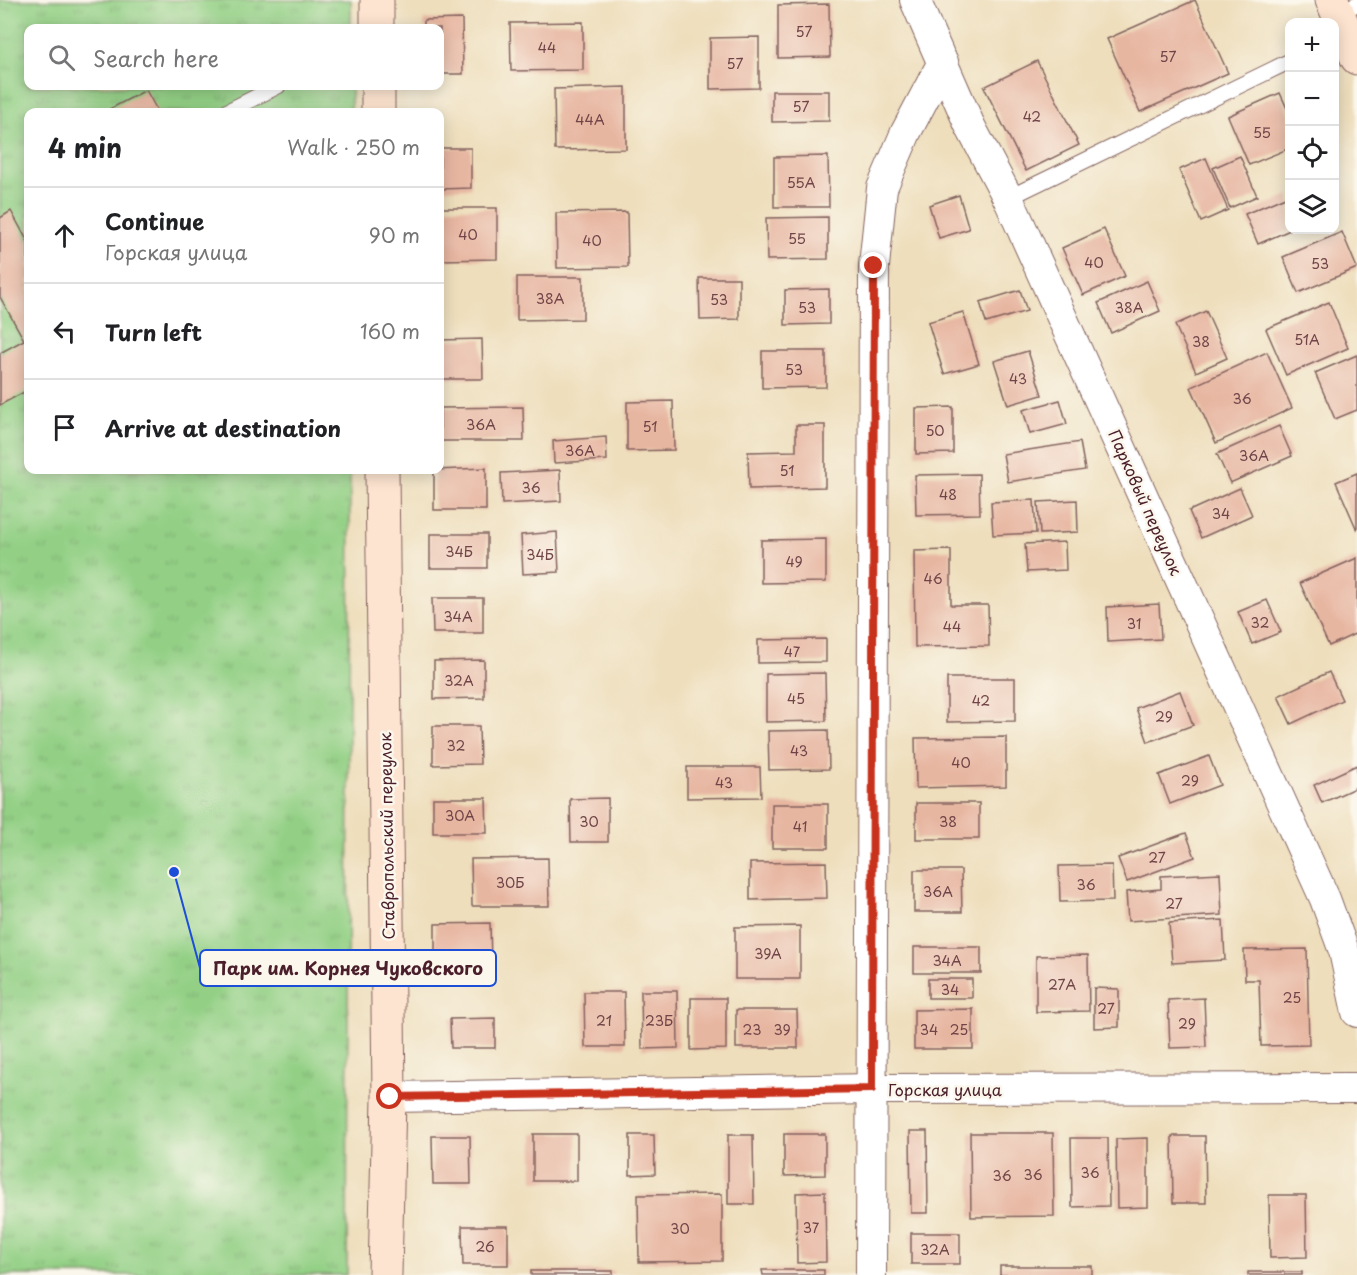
<!DOCTYPE html>
<html lang="en">
<head>
<meta charset="utf-8">
<style>
  body { margin:0; font-family:"Playpen Sans",sans-serif; background:#f2f2f2; color:#202124 }
  .controls { position:absolute; right:18px; top:18px; display:grid; overflow:hidden; border-radius:12px; box-shadow:0 3px 15px #0003 }
  .controls button { width:54px; height:54px; display:grid; place-items:center; padding:0; border:0; border-bottom:2px solid #e0e0e0; background:#fff; color:#202124; font:30px sans-serif }
  .stop { position:absolute; width:18px; height:18px; margin:-14px; border:4px solid #c8321e; border-radius:50%; background:#fff }
  .stop.end { background:#c8321e; border-color:#fff; box-shadow:0 2px 6px #0008 }
  .list { margin:0; padding:0; list-style:none }
  h2 { display:flex; justify-content:space-between; align-items:center; height:78px; margin:0; padding:0 24px; font-size:26px }
  h2 small { font-size:20px; font-weight:400; color:#757577 }
  .list li { display:grid; grid-template-columns:39px 1fr auto; gap:18px; align-items:center; box-sizing:border-box; height:96px; padding:0 24px; border-top:2px solid #e0e0e0 }
  .list b { display:block; font-size:22px; white-space:nowrap }
  .list p { margin:0; font-size:20px; white-space:nowrap; color:#757577 }
  .list em { font-size:20px; font-style:normal; color:#757577 }
  .icon { flex:none; width:33px; height:33px; fill:none; stroke:currentColor; stroke-width:2; stroke-linecap:round; stroke-linejoin:round }
  .map { position:relative; flex:none; width:1357px; height:1275px; overflow:hidden }
  .search { position:absolute; background:#fff; box-shadow:0 3px 15px #0003; left:24px; top:24px; width:420px; height:66px; display:flex; align-items:center; gap:15px; box-sizing:border-box; padding:0 21px; border-radius:12px; color:#757577; font-size:22px }
  .panel { position:absolute; background:#fff; box-shadow:0 3px 15px #0003; left:24px; top:108px; width:420px; height:366px; border-radius:12px }
  .map>svg:first-child { display:block }
  .park { fill:url(#park-tufts); stroke:#6e7858; stroke-width:1.5 }
  .building { fill:#e7b6a1 }
  .lines { fill:none; stroke-linecap:round; stroke-linejoin:round }
  .lane-casing { stroke:#83625e; stroke-width:17 }
  .street-casing { stroke:#83625e; stroke-width:32 }
  .secondary-casing { stroke:#83625e; stroke-width:35 }
  .lane { stroke:#fff; stroke-width:15 }
  .street { stroke:#fff; stroke-width:30 }
  .secondary { stroke:#fde4d0; stroke-width:33 }
  .route { stroke:#c8321e; stroke-width:8 }
  .labels { text-anchor:middle; dominant-baseline:central; stroke-width:5; stroke-linejoin:round; paint-order:stroke }
  .number-label { font-size:14px; fill:#714548 }
  .street-label { font-size:16px; fill:#4a1f2b; stroke:#fbf7ec }
  .leader { fill:none; stroke:#1d4ed8; stroke-width:2 }
  .callout-dot { fill:#1d4ed8; stroke:#fbf7ec; stroke-width:2 }
  .callout { fill:#fbf7ec; stroke:#1d4ed8; stroke-width:2 }
  .callout-label { font-size:18px; text-anchor:middle; font-weight:bold; fill:#4a1f2b }
</style>
</head>
<body>
<div class="map">
<svg width="1357" height="1275" viewBox="0 0 1357 1275">
  <defs>
    <pattern id="park-tufts" width="24" height="20" patternUnits="userSpaceOnUse" patternTransform="scale(1.5)"><rect width="24" height="20" fill="#93d085"/><path d="M3 7l-1-3M5 7V3M7 7l1-3M15 17l-1-3M17 17v-4M19 17l1-3" fill="none" stroke="#80b273"/></pattern>
  </defs>
  <rect width="100%" height="100%" fill="#fbf7ec"/>
  <filter id="ink" filterUnits="userSpaceOnUse"><feTurbulence type="fractalNoise" baseFrequency=".0167" numOctaves="2"/><feDisplacementMap in="SourceGraphic" scale="12" xChannelSelector="R" yChannelSelector="G"/><feConvolveMatrix kernelMatrix="1 2 1 2 8 2 1 2 1" color-interpolation-filters="sRGB"/></filter>
  <filter id="wash" filterUnits="userSpaceOnUse"><feTurbulence type="fractalNoise" baseFrequency=".008" numOctaves="4" result="noise"/><feDisplacementMap in="SourceGraphic" scale="24" xChannelSelector="R" yChannelSelector="G"/><feGaussianBlur stdDeviation="1.35" result="paint"/><feColorMatrix in="noise" values="0 0 0 0 0 0 0 0 0 0 0 0 0 0 0 0 0 1.4 0 .05"/><feComposite in="paint" operator="in"/></filter>
  <g filter="url(#wash)">
    <rect width="100%" height="100%" fill="#eedebc"/>
    <path class="park" d="M 0,0 L 351,0 L 351,28 L 28,28 L 28,86 L 351,86 L 351,112 L 28,112 L 28,470 L 350,470 L 347,1275 L 0,1275 Z"/>
    <g id="blocks">
      <g class="building">
        <path d="M 1195,0 L 1228,73 L 1140,112 L 1107,39 Z"/>
        <path d="M 829,4 L 830,57 L 778,58 L 778,5 Z"/>
        <path d="M 462,19 L 463,74 L 440,74 L 440,28 L 424,28 L 424,20 Z"/>
        <path d="M 583,22 L 583,70 L 511,71 L 510,23 Z"/>
        <path d="M 759,37 L 759,88 L 710,89 L 710,38 Z"/>
        <path d="M 1037,61 L 1079,145 L 1026,171 L 984,87 Z"/>
        <path d="M 626,87 L 626,149 L 555,150 L 554,89 Z"/>
        <path d="M 146,90 L 158,112 L 104,112 Z"/>
        <path d="M 772,91 L 829,91 L 829,121 L 772,122 Z"/>
        <path d="M 1280,93 L 1290,115 L 1290,148 L 1249,165 L 1228,116 Z"/>
        <path d="M 440,148 L 471,148 L 471,188 L 440,189 Z"/>
        <path d="M 828,156 L 829,207 L 774,207 L 774,157 Z"/>
        <path d="M 1240,156 L 1257,196 L 1230,208 L 1213,168 Z"/>
        <path d="M 1206,158 L 1228,210 L 1201,222 L 1179,170 Z"/>
        <path d="M 959,195 L 969,229 L 939,238 L 929,205 Z"/>
        <path d="M 1290,195 L 1290,230 L 1258,244 L 1245,214 Z"/>
        <path d="M 440,208 L 497,208 L 497,259 L 440,260 Z"/>
        <path d="M 11,211 L 28,242 L 28,390 L 0,405 L 0,353 L 24,340 L 0,297 L 0,218 Z"/>
        <path d="M 627,212 L 628,267 L 557,268 L 556,213 Z"/>
        <path d="M 828,217 L 828,259 L 767,260 L 766,218 Z"/>
        <path d="M 1104,229 L 1125,276 L 1083,295 L 1062,248 Z"/>
        <path d="M 1342,232 L 1357,268 L 1298,293 L 1283,257 Z"/>
        <path d="M 517,277 L 583,277 L 583,319 L 517,320 Z"/>
        <path d="M 699,278 L 739,278 L 739,319 L 700,320 Z"/>
        <path d="M 1147,281 L 1160,311 L 1111,333 L 1098,303 Z"/>
        <path d="M 829,289 L 829,324 L 785,325 L 785,290 Z"/>
        <path d="M 1020,290 L 1027,311 L 986,323 L 980,302 Z"/>
        <path d="M 1329,302 L 1348,348 L 1286,375 L 1266,329 Z"/>
        <path d="M 1206,311 L 1227,358 L 1196,372 L 1175,325 Z"/>
        <path d="M 963,312 L 979,364 L 944,374 L 928,322 Z"/>
        <path d="M 482,339 L 483,379 L 440,379 L 440,340 Z"/>
        <path d="M 762,351 L 826,351 L 826,387 L 762,388 Z"/>
        <path d="M 1028,351 L 1042,395 L 1008,405 L 994,361 Z"/>
        <path d="M 1267,352 L 1292,408 L 1216,443 L 1191,387 Z"/>
        <path d="M 1357,355 L 1357,410 L 1335,419 L 1315,373 Z"/>
        <path d="M 1060,400 L 1067,424 L 1030,434 L 1023,410 Z"/>
        <path d="M 673,401 L 674,450 L 627,451 L 627,402 Z"/>
        <path d="M 523,407 L 524,441 L 440,441 L 440,408 Z"/>
        <path d="M 953,407 L 953,453 L 916,454 L 916,408 Z"/>
        <path d="M 796,425 L 825,425 L 825,487 L 749,489 L 748,452 L 796,451 Z"/>
        <path d="M 1279,426 L 1292,456 L 1230,483 L 1217,454 Z"/>
        <path d="M 606,437 L 607,460 L 554,463 L 553,441 Z"/>
        <path d="M 1080,442 L 1085,470 L 1008,482 L 1003,454 Z"/>
        <path d="M 486,468 L 486,510 L 434,510 L 434,470 Z"/>
        <path d="M 560,470 L 561,501 L 502,504 L 501,473 Z"/>
        <path d="M 1357,473 L 1357,530 L 1336,482 Z"/>
        <path d="M 979,474 L 980,514 L 916,515 L 915,475 Z"/>
        <path d="M 1240,488 L 1252,515 L 1201,538 L 1189,511 Z"/>
        <path d="M 1034,500 L 1036,533 L 993,535 L 991,502 Z"/>
        <path d="M 1077,500 L 1078,532 L 1040,534 L 1038,502 Z"/>
        <path d="M 557,532 L 559,572 L 523,574 L 521,535 Z"/>
        <rect x="430" y="534" width="57" height="34"/>
        <path d="M 826,539 L 826,582 L 761,583 L 761,540 Z"/>
        <path d="M 1065,542 L 1066,570 L 1027,572 L 1025,544 Z"/>
        <path d="M 951,550 L 951,605 L 988,605 L 989,646 L 915,647 L 914,551 Z"/>
        <path d="M 1357,558 L 1357,633 L 1329,646 L 1300,583 Z"/>
        <path d="M 432,598 L 483,598 L 483,633 L 433,633 Z"/>
        <path d="M 1267,600 L 1281,632 L 1252,644 L 1238,612 Z"/>
        <path d="M 1159,604 L 1161,639 L 1108,642 L 1107,607 Z"/>
        <path d="M 826,639 L 826,662 L 758,663 L 758,640 Z"/>
        <path d="M 484,660 L 484,698 L 434,699 L 434,661 Z"/>
        <path d="M 1329,672 L 1342,700 L 1291,724 L 1278,696 Z"/>
        <path d="M 825,673 L 826,721 L 766,722 L 766,674 Z"/>
        <path d="M 947,678 L 1015,678 L 1015,721 L 947,722 Z"/>
        <path d="M 1180,691 L 1193,725 L 1148,742 L 1136,708 Z"/>
        <path d="M 433,726 L 479,726 L 480,764 L 433,765 Z"/>
        <path d="M 828,730 L 829,769 L 769,770 L 768,731 Z"/>
        <path d="M 1006,737 L 1006,786 L 916,788 L 915,738 Z"/>
        <path d="M 1209,756 L 1220,785 L 1170,804 L 1159,775 Z"/>
        <path d="M 1357,765 L 1357,787 L 1322,803 L 1314,785 Z"/>
        <path d="M 687,767 L 760,767 L 761,797 L 687,798 Z"/>
        <path d="M 433,798 L 486,798 L 487,833 L 433,833 Z"/>
        <path d="M 608,798 L 608,842 L 571,842 L 570,799 Z"/>
        <rect x="916" y="803" width="63" height="36"/>
        <rect x="772" y="804" width="56" height="44"/>
        <path d="M 1186,833 L 1195,857 L 1127,882 L 1118,858 Z"/>
        <path d="M 548,858 L 549,906 L 472,906 L 471,859 Z"/>
        <path d="M 826,862 L 827,898 L 750,900 L 750,863 Z"/>
        <path d="M 1112,865 L 1113,901 L 1060,902 L 1059,866 Z"/>
        <path d="M 914,870 L 961,870 L 962,912 L 914,912 Z"/>
        <path d="M 1220,873 L 1222,915 L 1128,921 L 1126,892 L 1161,889 L 1161,876 Z"/>
        <path d="M 1223,920 L 1225,960 L 1172,963 L 1169,923 Z"/>
        <path d="M 490,923 L 491,963 L 435,964 L 435,924 Z"/>
        <path d="M 800,926 L 800,979 L 735,979 L 735,927 Z"/>
        <rect x="914" y="947" width="67" height="26"/>
        <path d="M 1307,949 L 1309,1045 L 1261,1046 L 1259,980 L 1245,980 L 1244,950 Z"/>
        <path d="M 1088,955 L 1089,1011 L 1036,1012 L 1036,956 Z"/>
        <rect x="928" y="979" width="44" height="19"/>
        <path d="M 1094,988 L 1119,989 L 1119,1027 L 1094,1028 Z"/>
        <path d="M 641,991 L 677,991 L 678,1048 L 642,1049 Z"/>
        <path d="M 584,992 L 624,992 L 625,1047 L 585,1047 Z"/>
        <path d="M 691,998 L 726,998 L 726,1049 L 691,1050 Z"/>
        <path d="M 1204,998 L 1206,1047 L 1170,1048 L 1168,1000 Z"/>
        <path d="M 973,1009 L 973,1049 L 914,1049 L 914,1010 Z"/>
        <path d="M 736,1010 L 797,1010 L 798,1048 L 736,1048 Z"/>
        <path d="M 495,1018 L 495,1048 L 451,1048 L 450,1019 Z"/>
        <path d="M 910,1131 L 927,1131 L 928,1213 L 911,1213 Z"/>
        <path d="M 970,1133 L 1053,1133 L 1054,1216 L 971,1217 Z"/>
        <rect x="533" y="1134" width="44" height="47"/>
        <path d="M 784,1134 L 825,1134 L 825,1175 L 784,1176 Z"/>
        <path d="M 630,1135 L 654,1135 L 655,1174 L 630,1175 Z"/>
        <path d="M 728,1135 L 753,1135 L 754,1204 L 728,1204 Z"/>
        <path d="M 432,1136 L 470,1136 L 471,1184 L 433,1184 Z"/>
        <path d="M 1172,1136 L 1205,1136 L 1206,1203 L 1173,1203 Z"/>
        <path d="M 1071,1138 L 1108,1138 L 1109,1206 L 1072,1207 Z"/>
        <path d="M 1148,1138 L 1148,1207 L 1117,1208 L 1116,1139 Z"/>
        <path d="M 825,1192 L 826,1262 L 797,1263 L 796,1193 Z"/>
        <path d="M 722,1194 L 722,1261 L 639,1262 L 638,1195 Z"/>
        <path d="M 1269,1195 L 1306,1195 L 1307,1257 L 1270,1258 Z"/>
        <path d="M 462,1226 L 508,1226 L 508,1265 L 463,1265 Z"/>
        <rect x="911" y="1233" width="49" height="31"/>
        <rect x="1000" y="1266" width="92" height="9"/>
        <path d="M 762,1270 L 824,1270 L 824,1275 L 763,1275 Z"/>
        <rect x="531" y="1271" width="82" height="4"/>
        <rect x="1248" y="1272" width="54" height="3"/>
      </g>
    </g>
  </g>
  <g filter="url(#ink)">
    <use href="#blocks" fill-opacity="0" stroke="#83625e" stroke-width="1.5"/>
    <g class="lines">
      <g class="lane-casing">
        <g id="lane">
          <path d="M 1337,13 L 1357,4"/>
          <path d="M 226,112 L 278,86"/>
          <path d="M 1008,198 L 1290,61"/>
        </g>
      </g>
      <g class="street-casing">
        <g id="street">
          <path d="M 915,0 L 970,126 L 1008,198 L 1325,899 L 1344,951 L 1357,1012"/>
          <path d="M 389,1097 L 872,1089 L 1357,1088"/>
          <path d="M 871,1275 L 874,266 L 882,188 L 906,132 L 943,62"/>
        </g>
      </g>
      <g class="secondary-casing">
        <g id="secondary">
          <path d="M 1332,0 L 1357,58"/>
          <path d="M 377,28 L 377,0"/>
          <path d="M 378,86 L 378,112"/>
          <path d="M 382,470 L 389,1097 L 385,1275"/>
        </g>
      </g>
      <use href="#lane" class="lane"/>
      <use href="#street" class="street"/>
      <use href="#secondary" class="secondary"/>
    </g>
  </g>
  <g class="lines" filter="url(#ink)">
    <path class="route" d="M 390,1097 L 872,1089 L 874,266"/>
  </g>
  <g class="labels">
    <g class="number-label">
      <text x="804" y="31">57</text>
      <text x="547" y="47">44</text>
      <text x="1168" y="56">57</text>
      <text x="735" y="63">57</text>
      <text x="801" y="106">57</text>
      <text x="1032" y="116">42</text>
      <text x="590" y="119">44А</text>
      <text x="1262" y="132">55</text>
      <text x="801" y="182">55А</text>
      <text x="468" y="234">40</text>
      <text x="797" y="238">55</text>
      <text x="592" y="240">40</text>
      <text x="1094" y="262">40</text>
      <text x="1320" y="263">53</text>
      <text x="550" y="298">38А</text>
      <text x="719" y="299">53</text>
      <text x="807" y="307">53</text>
      <text x="1129" y="307">38А</text>
      <text x="1307" y="339">51А</text>
      <text x="1201" y="341">38</text>
      <text x="794" y="369">53</text>
      <text x="1018" y="378">43</text>
      <text x="1242" y="398">36</text>
      <text x="481" y="424">36А</text>
      <text x="650" y="426">51</text>
      <text x="935" y="430">50</text>
      <text x="580" y="450">36А</text>
      <text x="1254" y="455">36А</text>
      <text x="787" y="470">51</text>
      <text x="531" y="487">36</text>
      <text x="948" y="494">48</text>
      <text x="1221" y="513">34</text>
      <text x="459" y="551">34Б</text>
      <text x="540" y="554">34Б</text>
      <text x="794" y="561">49</text>
      <text x="933" y="578">46</text>
      <text x="458" y="616">34А</text>
      <text x="1260" y="622">32</text>
      <text x="1134" y="623">31</text>
      <text x="952" y="626">44</text>
      <text x="792" y="651">47</text>
      <text x="459" y="680">32А</text>
      <text x="796" y="698">45</text>
      <text x="981" y="700">42</text>
      <text x="1164" y="716">29</text>
      <text x="456" y="745">32</text>
      <text x="799" y="750">43</text>
      <text x="961" y="762">40</text>
      <text x="1190" y="780">29</text>
      <text x="724" y="782">43</text>
      <text x="460" y="815">30А</text>
      <text x="589" y="821">30</text>
      <text x="948" y="821">38</text>
      <text x="800" y="826">41</text>
      <text x="1157" y="857">27</text>
      <text x="510" y="882">30Б</text>
      <text x="1086" y="884">36</text>
      <text x="938" y="891">36А</text>
      <text x="1174" y="903">27</text>
      <text x="768" y="953">39А</text>
      <text x="947" y="960">34А</text>
      <text x="1062" y="984">27А</text>
      <text x="950" y="989">34</text>
      <text x="1292" y="997">25</text>
      <text x="1106" y="1008">27</text>
      <text x="604" y="1020">21</text>
      <text x="659" y="1020">23Б</text>
      <text x="1187" y="1023">29</text>
      <text x="752" y="1029">23</text>
      <text x="782" y="1029">39</text>
      <text x="929" y="1029">34</text>
      <text x="959" y="1029">25</text>
      <text x="1090" y="1172">36</text>
      <text x="1033" y="1174">36</text>
      <text x="1002" y="1175">36</text>
      <text x="811" y="1227">37</text>
      <text x="680" y="1228">30</text>
      <text x="485" y="1246">26</text>
      <text x="935" y="1249">32А</text>
    </g>
    <g class="street-label">
      <text transform="translate(1146 502) rotate(66)">Парковый переулок</text>
      <text transform="translate(386 836) rotate(-91)">Ставропольский переулок</text>
      <text x="945" y="1089">Горская улица</text>
    </g>
  </g>
  <path class="leader" d="M174 872L200 968"/>
  <circle class="callout-dot" cx="174" cy="872" r="6"/>
  <rect class="callout" x="200" y="950" width="296" height="36" rx="6"/>
  <g class="callout-label">
    <text x="348" y="975">Парк им. Корнея Чуковского</text>
  </g>
</svg>
<div class="controls">
<button>+</button>
<button>−</button>
<button><svg class="icon" aria-label="locate" viewBox="0 0 24 24"><circle cx="12" cy="12" r="6"/><path d="M12 2v4M12 18v4M2 12h4M18 12h4"/></svg></button>
<button><svg class="icon" aria-label="layers" viewBox="0 0 24 24"><path d="M12 4l9 5-9 5-9-5zM3 14l9 5 9-5"/></svg></button>
</div>
<div class="stop" style="left:390px;top:1097px"></div>
<div class="stop end" style="left:874px;top:266px"></div>
<div class="search"><svg class="icon" aria-label="search" viewBox="0 0 24 24"><circle cx="10" cy="10" r="6"/><path d="M15 15l6 6"/></svg>Search here</div>
<section class="panel">
<h2>4 min<small>Walk · 250 m</small></h2>
<ul class="list">
<li><svg class="icon" aria-label="ahead" viewBox="0 0 24 24"><path d="M12 20V5M6 11l6-6 6 6"/></svg><div><b>Continue</b><p>Горская улица</p></div><em>90 m</em></li>
<li><svg class="icon" aria-label="left" viewBox="0 0 24 24"><path d="M17 20v-9H6M10 6l-5 5 5 5"/></svg><div><b>Turn left</b></div><em>160 m</em></li>
<li><svg class="icon" aria-label="arrive" viewBox="0 0 24 24"><path d="M6 21V4h12l-3 4 3 4H6"/></svg><div><b>Arrive at destination</b></div></li>
</ul>
</section>
</div>
</body>
</html>
